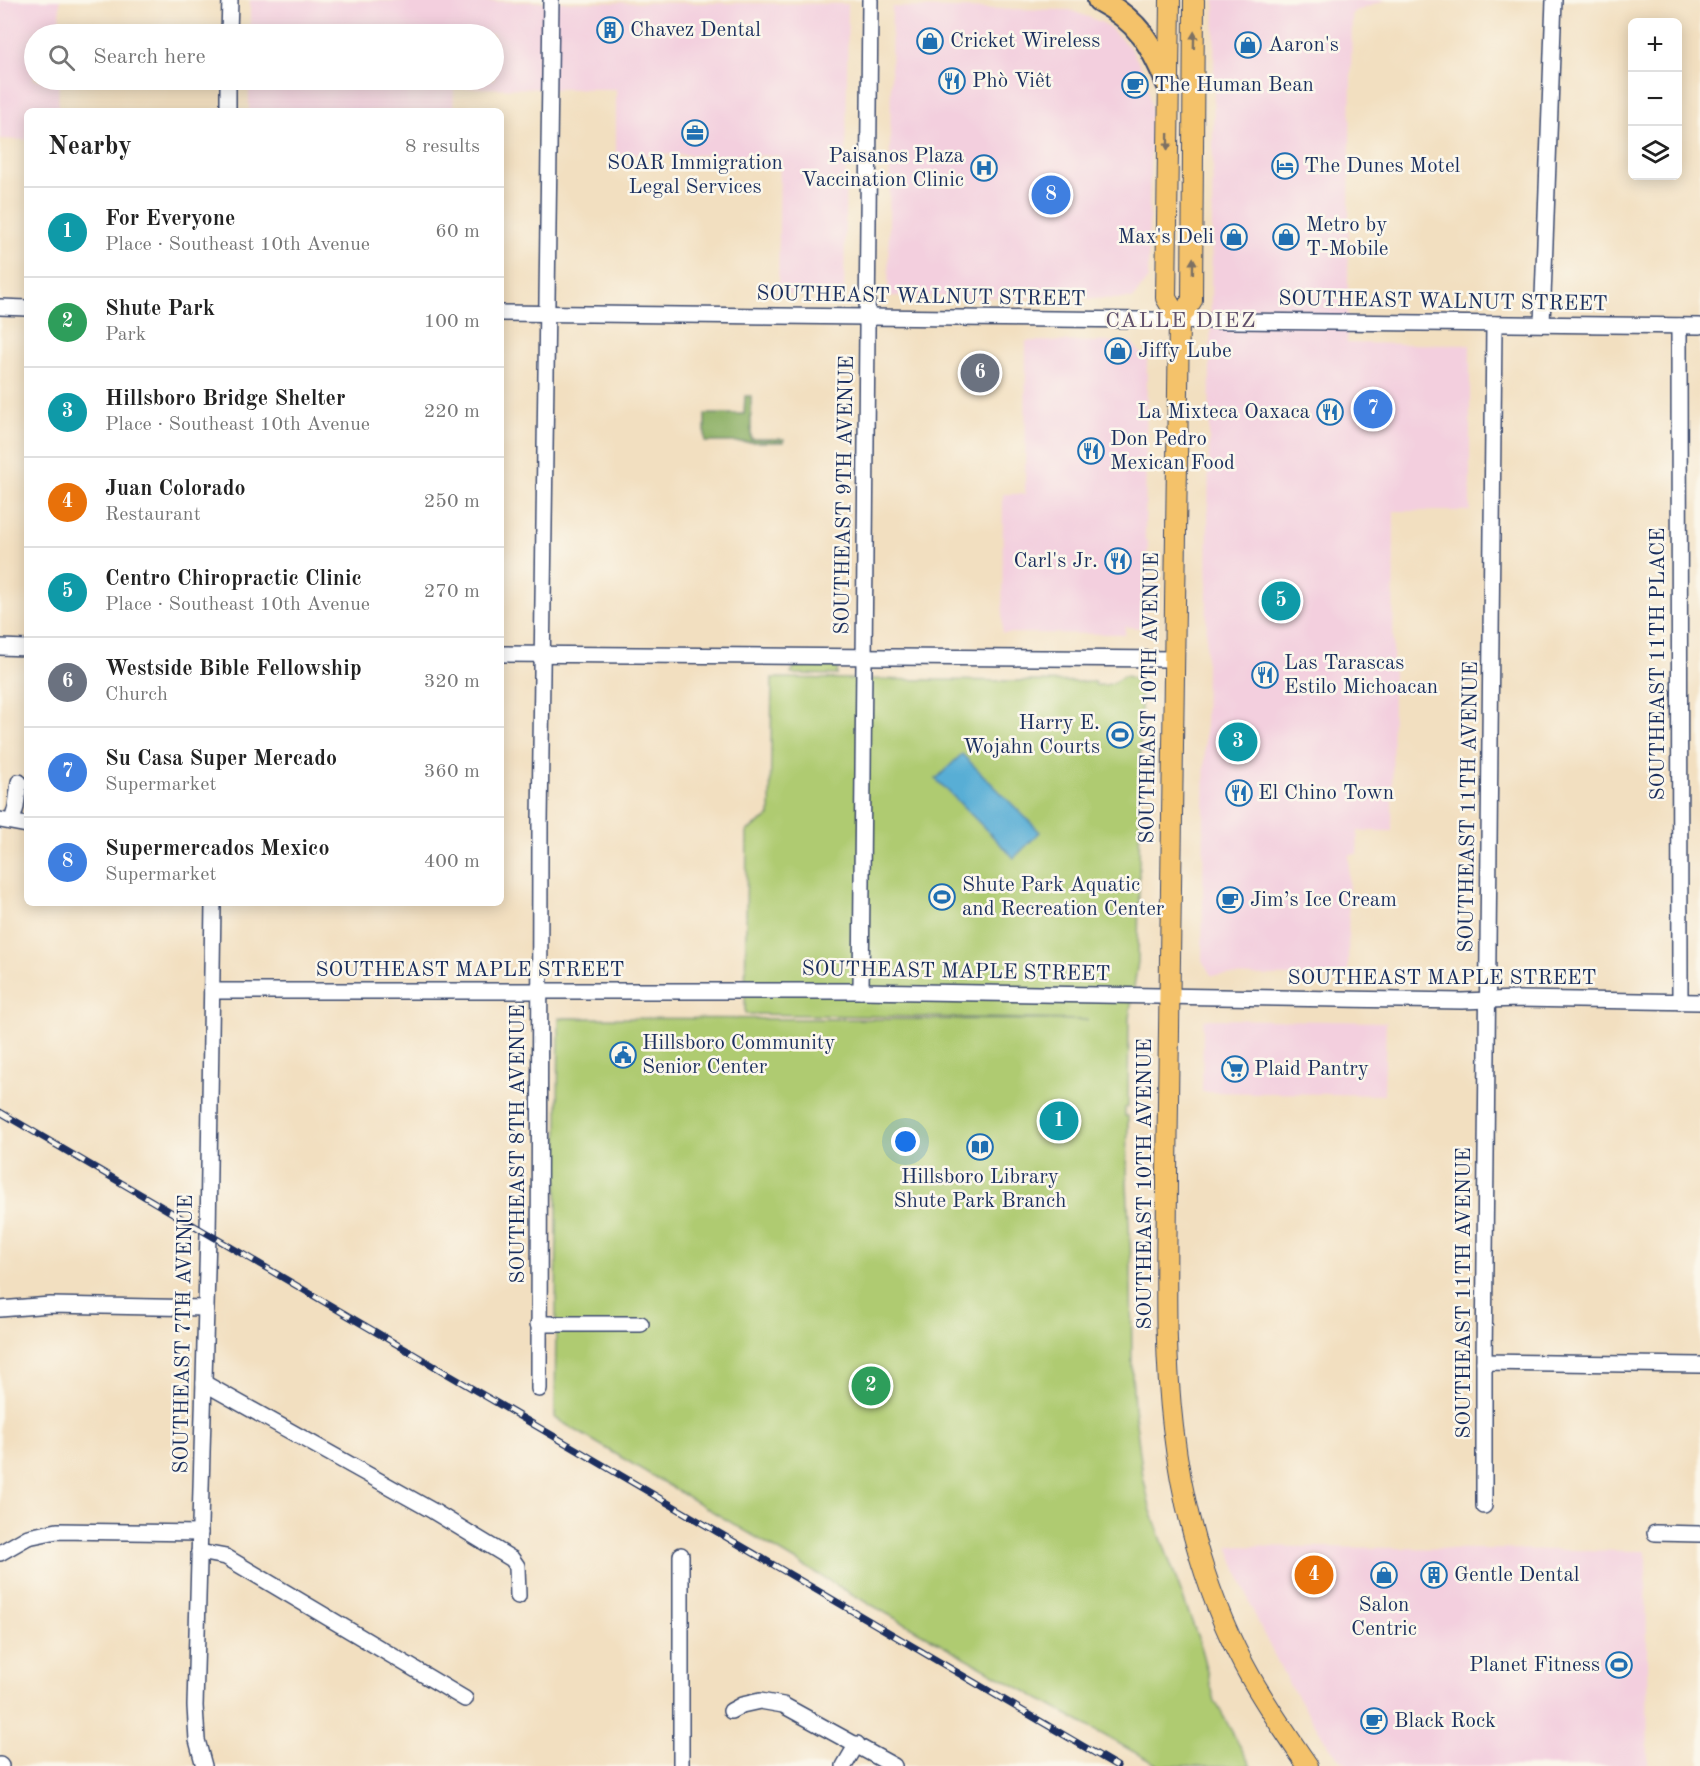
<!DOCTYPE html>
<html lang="en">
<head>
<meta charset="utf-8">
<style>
  body { margin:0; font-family:"Old Standard TT",serif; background:#f2f2f2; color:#222 }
  .controls { position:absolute; right:18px; top:18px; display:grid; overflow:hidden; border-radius:9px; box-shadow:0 3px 15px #0003 }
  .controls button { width:54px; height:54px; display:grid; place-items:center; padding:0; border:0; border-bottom:2px solid #e0e0e0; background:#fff; color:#222; font:30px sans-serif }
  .you { position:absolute; left:906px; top:1142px; width:21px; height:21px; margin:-15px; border:4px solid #fff; border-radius:50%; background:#1a73e8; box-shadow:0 0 0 9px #1a73e833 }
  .badge { display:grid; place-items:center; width:39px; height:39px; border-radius:50%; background:#1a73e8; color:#fff; font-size:20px; font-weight:700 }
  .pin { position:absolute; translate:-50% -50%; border:3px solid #fff; box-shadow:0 2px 6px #0006 }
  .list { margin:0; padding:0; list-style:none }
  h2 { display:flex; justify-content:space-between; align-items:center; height:78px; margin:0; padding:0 24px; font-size:26px }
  h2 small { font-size:20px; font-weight:400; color:#767676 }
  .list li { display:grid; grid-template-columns:39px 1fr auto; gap:18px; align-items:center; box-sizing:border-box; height:90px; padding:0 24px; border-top:2px solid #e0e0e0 }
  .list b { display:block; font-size:22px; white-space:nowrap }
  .list p { margin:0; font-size:20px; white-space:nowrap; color:#767676 }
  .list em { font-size:20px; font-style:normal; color:#767676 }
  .icon { flex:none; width:33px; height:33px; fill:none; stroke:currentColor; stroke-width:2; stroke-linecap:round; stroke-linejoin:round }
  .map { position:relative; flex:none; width:1700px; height:1766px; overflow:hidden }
  .search { position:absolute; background:#fff; box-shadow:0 3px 15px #0003; left:24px; top:24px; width:480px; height:66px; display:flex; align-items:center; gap:15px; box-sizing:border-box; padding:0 21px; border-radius:33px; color:#767676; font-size:22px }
  .panel { position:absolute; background:#fff; box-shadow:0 3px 15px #0003; left:24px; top:108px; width:480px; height:798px; border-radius:9px }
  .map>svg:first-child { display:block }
  .built { fill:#f3cfde }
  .green { fill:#afcb71; stroke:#657d68; stroke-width:1.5 }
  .forest { fill:#8baf63; stroke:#536f60; stroke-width:1.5 }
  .water { fill:#59aed5; stroke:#3a6e9a; stroke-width:1.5 }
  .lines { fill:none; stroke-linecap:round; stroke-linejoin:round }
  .minor-casing { stroke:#3b496d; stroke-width:18 }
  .major-casing { stroke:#3b496d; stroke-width:22 }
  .highway-casing { stroke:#3b496d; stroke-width:26 }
  .minor { stroke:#fff; stroke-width:15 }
  .major { stroke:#f4c26a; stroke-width:20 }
  .highway { stroke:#f4c26a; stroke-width:22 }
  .rail-casing { stroke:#1b2f5e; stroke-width:7 }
  .rail { stroke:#fbf7ec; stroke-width:4.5; stroke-dasharray:14; stroke-linecap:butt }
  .oneway { fill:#7d7163 }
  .labels { text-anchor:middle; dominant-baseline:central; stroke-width:5; stroke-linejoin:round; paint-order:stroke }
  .poi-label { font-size:21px; fill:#1b2f5e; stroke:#fbf7ec; text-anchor:start }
  .street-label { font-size:21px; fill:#1b2f5e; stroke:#fbf7ec }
  .neighbourhood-label { font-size:22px; letter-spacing:1.5px; fill:#5f506c; stroke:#fbf7ec }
</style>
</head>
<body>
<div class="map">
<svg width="1700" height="1766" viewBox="0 0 1700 1766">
  <rect width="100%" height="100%" fill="#fbf7ec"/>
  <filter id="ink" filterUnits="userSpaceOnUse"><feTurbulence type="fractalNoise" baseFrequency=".0167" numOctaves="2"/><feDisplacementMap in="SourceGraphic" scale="12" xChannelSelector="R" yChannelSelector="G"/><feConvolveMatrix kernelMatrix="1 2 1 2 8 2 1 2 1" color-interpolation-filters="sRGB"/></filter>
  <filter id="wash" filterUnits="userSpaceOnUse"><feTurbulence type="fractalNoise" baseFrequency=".008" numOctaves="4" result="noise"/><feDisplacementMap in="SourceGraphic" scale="24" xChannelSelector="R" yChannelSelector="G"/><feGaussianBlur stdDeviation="1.35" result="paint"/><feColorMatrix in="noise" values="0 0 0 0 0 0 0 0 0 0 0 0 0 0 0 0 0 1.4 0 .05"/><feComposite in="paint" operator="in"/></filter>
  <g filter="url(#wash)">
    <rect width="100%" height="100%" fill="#f2dfc0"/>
    <g class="built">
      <path d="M 0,0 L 60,0 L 59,34 L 34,34 L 34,80 L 59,80 L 58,111 L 27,111 L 27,140 L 0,139 Z"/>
      <path d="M 250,0 L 848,4 L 844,295 L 778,294 L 780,156 L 616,154 L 616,89 L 454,88 L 453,111 L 249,111 L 249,80 L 494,80 L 494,34 L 250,34 Z"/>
      <path d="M 1215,0 L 1386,0 L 1352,13 L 1347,343 L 1470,345 L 1470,511 L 1394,511 L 1392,831 L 1358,831 L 1357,854 L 1349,855 L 1348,977 L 1211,975 L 1202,960 Z"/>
      <path d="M 892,7 L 1070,10 L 1101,22 L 1111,29 L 1131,49 L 1145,74 L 1151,105 L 1148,278 L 1133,299 L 888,296 Z"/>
      <path d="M 1026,341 L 1131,342 L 1147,360 L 1145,540 L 1148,541 L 1147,580 L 1145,581 L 1144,628 L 1125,627 L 1125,634 L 1002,633 L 1003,494 L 1025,494 Z"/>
      <path d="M 1209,1019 L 1386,1022 L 1384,1095 L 1202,1092 L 1203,1025 L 1204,1020 Z"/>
      <path d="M 1228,1546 L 1646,1551 L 1648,1766 L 1349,1766 L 1337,1756 L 1329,1746 L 1289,1684 L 1257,1621 Z"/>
    </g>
    <g class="green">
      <path d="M 795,666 L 838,666 L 837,675 L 791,674 Z"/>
      <path d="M 1123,676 C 1142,676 1141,692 1141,706 L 1138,962 L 1129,1018 L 1128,1107 L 1125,1108 L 1125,1116 L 1128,1116 L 1127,1184 L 1131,1263 L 1132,1373 L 1134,1407 L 1143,1476 L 1151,1511 L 1198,1638 L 1215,1701 L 1251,1766 L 1159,1766 L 843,1589 L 555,1418 L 559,1018 L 1088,1020 L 745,1014 L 747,831 L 770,816 L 772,678 L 1095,682 L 1095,685 C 1108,686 1113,684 1123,676 Z"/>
    </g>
    <path class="forest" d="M 745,396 L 751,396 L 751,439 L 784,439 L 784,442 L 705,442 L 705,414 L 744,414 Z"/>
    <path class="water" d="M 962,754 L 1040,832 L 1014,858 L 936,779 Z"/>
  </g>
  <g filter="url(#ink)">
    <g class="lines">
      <g class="minor-casing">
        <g id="minor">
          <path d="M 229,34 L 230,0"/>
          <path d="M 228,111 L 228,80"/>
          <path d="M 0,307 L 27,308"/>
          <path d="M 501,313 L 1700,326"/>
          <path d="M 1542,324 L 1554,0"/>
          <path d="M 1679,326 L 1680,1002"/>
          <path d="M 0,647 L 27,648"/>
          <path d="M 501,654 L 1174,659"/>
          <path d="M 0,820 L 27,825"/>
          <path d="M 12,821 L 16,807 L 19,782"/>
          <path d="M 212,991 L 861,991 L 1462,1001 L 1517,999 L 1700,1002"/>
          <path d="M 861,991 L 870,0"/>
          <path d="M 0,1309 L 50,1305 L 206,1308"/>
          <path d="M 538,1324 L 641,1324"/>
          <path d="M 1484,1362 L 1700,1365"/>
          <path d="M 204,1383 L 433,1511 L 512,1559 L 517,1566 L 518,1596"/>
          <path d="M 539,1389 L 540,823 L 551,0"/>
          <path d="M 1484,1506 L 1484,1362 L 1494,324"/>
          <path d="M 1655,1533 L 1700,1534"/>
          <path d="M 199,1552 L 226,1557 L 465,1699"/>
          <path d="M 0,1553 L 28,1537 L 57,1531 L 200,1533"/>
          <path d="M 681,1555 L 681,1766"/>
          <path d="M 731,1711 L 742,1705 L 760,1701 L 783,1705 L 894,1766"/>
          <path d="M 0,1765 L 1,1766"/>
          <path d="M 204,1766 L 197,1740 L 195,1706 L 208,1234 L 213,903"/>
          <path d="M 844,1766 L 857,1744"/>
        </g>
      </g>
      <g class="major-casing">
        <g id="major">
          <path d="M 1170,0 L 1166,298 L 1179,320 L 1167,1172 C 1167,1257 1163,1343 1173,1427 C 1183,1513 1208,1602 1251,1678 C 1268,1708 1288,1737 1308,1766"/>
          <path d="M 1179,320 L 1192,300 L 1194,0"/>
        </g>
      </g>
      <g class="highway-casing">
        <path id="highway" d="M 1099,0 C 1139,21 1151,44 1168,84"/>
      </g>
      <use href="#minor" class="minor"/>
      <use href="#major" class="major"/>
      <use href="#highway" class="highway"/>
      <g class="rail-casing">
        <path id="rail" d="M 0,1112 L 1117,1766"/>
      </g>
      <use href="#rail" class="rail"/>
    </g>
    <defs><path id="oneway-solid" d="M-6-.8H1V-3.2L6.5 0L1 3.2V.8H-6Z" transform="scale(1.5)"/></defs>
    <g class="oneway">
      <use href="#oneway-solid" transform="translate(1194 40) rotate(-89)"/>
      <use href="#oneway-solid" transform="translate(1168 142) rotate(91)"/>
      <use href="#oneway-solid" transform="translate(1193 266) rotate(-89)"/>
    </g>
  </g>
  <defs>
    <g id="building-ring" transform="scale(1.35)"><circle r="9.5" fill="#fbf7ec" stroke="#1f6fb2" stroke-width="1.5"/><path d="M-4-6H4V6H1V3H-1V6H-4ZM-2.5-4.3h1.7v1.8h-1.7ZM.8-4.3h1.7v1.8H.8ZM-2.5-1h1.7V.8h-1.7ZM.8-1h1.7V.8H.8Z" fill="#1f6fb2"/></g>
    <g id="shop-ring" transform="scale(1.35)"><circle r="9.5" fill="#fbf7ec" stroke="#1f6fb2" stroke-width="1.5"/><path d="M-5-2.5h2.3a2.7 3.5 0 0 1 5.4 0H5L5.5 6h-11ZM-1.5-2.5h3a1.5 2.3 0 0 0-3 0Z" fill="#1f6fb2"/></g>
    <g id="restaurant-ring" transform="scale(1.35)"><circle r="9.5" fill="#fbf7ec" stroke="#1f6fb2" stroke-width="1.5"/><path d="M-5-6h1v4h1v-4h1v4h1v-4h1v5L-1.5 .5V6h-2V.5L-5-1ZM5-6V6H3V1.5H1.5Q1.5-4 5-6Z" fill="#1f6fb2"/></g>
    <g id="cafe-ring" transform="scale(1.35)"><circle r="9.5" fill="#fbf7ec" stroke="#1f6fb2" stroke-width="1.5"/><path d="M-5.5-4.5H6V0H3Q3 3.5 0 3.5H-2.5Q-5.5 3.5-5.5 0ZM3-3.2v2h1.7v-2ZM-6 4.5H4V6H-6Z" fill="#1f6fb2"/></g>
    <g id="office-ring" transform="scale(1.35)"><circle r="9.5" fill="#fbf7ec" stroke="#1f6fb2" stroke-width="1.5"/><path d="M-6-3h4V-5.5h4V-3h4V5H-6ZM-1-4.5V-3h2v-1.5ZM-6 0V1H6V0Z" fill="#1f6fb2"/></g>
    <g id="hotel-ring" transform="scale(1.35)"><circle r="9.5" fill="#fbf7ec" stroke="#1f6fb2" stroke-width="1.5"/><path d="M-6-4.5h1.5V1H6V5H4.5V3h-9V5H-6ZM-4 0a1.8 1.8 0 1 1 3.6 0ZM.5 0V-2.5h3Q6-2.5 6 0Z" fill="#1f6fb2"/></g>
    <g id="hospital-ring" transform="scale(1.35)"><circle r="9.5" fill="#fbf7ec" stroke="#1f6fb2" stroke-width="1.5"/><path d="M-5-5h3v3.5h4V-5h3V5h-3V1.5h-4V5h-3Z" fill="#1f6fb2"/></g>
    <g id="stadium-ring" transform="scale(1.35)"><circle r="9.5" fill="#fbf7ec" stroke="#1f6fb2" stroke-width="1.5"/><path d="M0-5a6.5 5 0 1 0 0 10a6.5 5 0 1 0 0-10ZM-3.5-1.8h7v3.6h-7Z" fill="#1f6fb2"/></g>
    <g id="civic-ring" transform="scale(1.35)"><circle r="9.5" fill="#fbf7ec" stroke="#1f6fb2" stroke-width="1.5"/><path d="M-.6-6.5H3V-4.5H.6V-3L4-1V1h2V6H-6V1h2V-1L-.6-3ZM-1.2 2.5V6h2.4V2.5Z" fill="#1f6fb2"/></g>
    <g id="supermarket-ring" transform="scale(1.35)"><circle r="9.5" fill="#fbf7ec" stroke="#1f6fb2" stroke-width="1.5"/><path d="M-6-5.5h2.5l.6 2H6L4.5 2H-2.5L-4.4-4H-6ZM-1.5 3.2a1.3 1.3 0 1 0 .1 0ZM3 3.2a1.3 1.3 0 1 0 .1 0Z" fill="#1f6fb2"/></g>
    <g id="library-ring" transform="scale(1.35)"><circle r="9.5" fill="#fbf7ec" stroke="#1f6fb2" stroke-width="1.5"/><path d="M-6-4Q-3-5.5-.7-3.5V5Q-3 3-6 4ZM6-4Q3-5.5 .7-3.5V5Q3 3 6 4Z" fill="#1f6fb2"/></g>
  </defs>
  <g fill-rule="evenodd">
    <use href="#building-ring" x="610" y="30"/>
    <use href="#shop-ring" x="930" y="41"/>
    <use href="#shop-ring" x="1248" y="45"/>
    <use href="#restaurant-ring" x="952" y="81"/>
    <use href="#cafe-ring" x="1135" y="85"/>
    <use href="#office-ring" x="695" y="133"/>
    <use href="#hotel-ring" x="1285" y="166"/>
    <use href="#hospital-ring" x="984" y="168"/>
    <use href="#shop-ring" x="1234" y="237"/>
    <use href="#shop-ring" x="1286" y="237"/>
    <use href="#shop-ring" x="1118" y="351"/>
    <use href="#restaurant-ring" x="1330" y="412"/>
    <use href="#restaurant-ring" x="1091" y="451"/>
    <use href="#restaurant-ring" x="1118" y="561"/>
    <use href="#restaurant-ring" x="1265" y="675"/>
    <use href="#stadium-ring" x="1120" y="735"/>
    <use href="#restaurant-ring" x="1239" y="793"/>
    <use href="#stadium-ring" x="942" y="897"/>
    <use href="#cafe-ring" x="1230" y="900"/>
    <use href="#civic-ring" x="623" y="1055"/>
    <use href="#supermarket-ring" x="1235" y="1069"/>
    <use href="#library-ring" x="980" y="1147"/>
    <use href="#shop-ring" x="1384" y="1575"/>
    <use href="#building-ring" x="1434" y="1575"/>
    <use href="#stadium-ring" x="1619" y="1665"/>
    <use href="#cafe-ring" x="1374" y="1721"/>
  </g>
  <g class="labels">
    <g class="poi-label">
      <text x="630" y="30">Chavez Dental</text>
      <text x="950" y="41">Cricket Wireless</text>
      <text x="1268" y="45">Aaron's</text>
      <text x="972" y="81">Phò Viêt</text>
      <text x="1154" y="85">The Human Bean</text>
      <text x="964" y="156" text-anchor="end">Paisanos Plaza<tspan x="964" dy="24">Vaccination Clinic</tspan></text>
      <text x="695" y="163" text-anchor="middle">SOAR Immigration<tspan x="695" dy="24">Legal Services</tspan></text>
      <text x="1304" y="166">The Dunes Motel</text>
      <text x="1306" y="225">Metro by<tspan x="1306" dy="24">T-Mobile</tspan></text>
      <text x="1214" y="237" text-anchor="end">Max's Deli</text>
      <text x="1138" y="351">Jiffy Lube</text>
      <text x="1310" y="412" text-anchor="end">La Mixteca Oaxaca</text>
      <text x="1110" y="439">Don Pedro<tspan x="1110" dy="24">Mexican Food</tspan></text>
      <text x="1098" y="561" text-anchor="end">Carl's Jr.</text>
      <text x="1284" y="663">Las Tarascas<tspan x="1284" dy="24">Estilo Michoacan</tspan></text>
      <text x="1100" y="723" text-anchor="end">Harry E.<tspan x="1100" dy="24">Wojahn Courts</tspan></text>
      <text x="1258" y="793">El Chino Town</text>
      <text x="962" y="885">Shute Park Aquatic<tspan x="962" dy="24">and Recreation Center</tspan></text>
      <text x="1250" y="900">Jim’s Ice Cream</text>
      <text x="642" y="1043">Hillsboro Community<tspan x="642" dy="24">Senior Center</tspan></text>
      <text x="1254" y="1069">Plaid Pantry</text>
      <text x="980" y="1177" text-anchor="middle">Hillsboro Library<tspan x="980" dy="24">Shute Park Branch</tspan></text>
      <text x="1454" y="1575">Gentle Dental</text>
      <text x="1384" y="1605" text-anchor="middle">Salon<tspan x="1384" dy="24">Centric</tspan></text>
      <text x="1600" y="1665" text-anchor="end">Planet Fitness</text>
      <text x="1394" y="1721">Black Rock</text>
    </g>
    <g class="street-label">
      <text transform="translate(921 297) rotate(1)">SOUTHEAST WALNUT STREET</text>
      <text transform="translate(1443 302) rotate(1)">SOUTHEAST WALNUT STREET</text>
      <text transform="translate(845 495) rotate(-89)">SOUTHEAST 9TH AVENUE</text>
      <text transform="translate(1658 664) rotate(-90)">SOUTHEAST 11TH PLACE</text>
      <text transform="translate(1150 698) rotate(-89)">SOUTHEAST 10TH AVENUE</text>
      <text transform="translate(1469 807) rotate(-89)">SOUTHEAST 11TH AVENUE</text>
      <text x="470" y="970">SOUTHEAST MAPLE STREET</text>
      <text transform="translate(956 972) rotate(1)">SOUTHEAST MAPLE STREET</text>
      <text x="1442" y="978">SOUTHEAST MAPLE STREET</text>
      <text transform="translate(518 1144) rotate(-90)">SOUTHEAST 8TH AVENUE</text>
      <text transform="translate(1145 1184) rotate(-90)">SOUTHEAST 10TH AVENUE</text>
      <text transform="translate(1464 1293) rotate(-90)">SOUTHEAST 11TH AVENUE</text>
      <text transform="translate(184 1334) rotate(-89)">SOUTHEAST 7TH AVENUE</text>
    </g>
    <g class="neighbourhood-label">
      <text x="1181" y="321">CALLE DIEZ</text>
    </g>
  </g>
</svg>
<div class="controls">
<button>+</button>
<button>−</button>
<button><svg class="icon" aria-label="layers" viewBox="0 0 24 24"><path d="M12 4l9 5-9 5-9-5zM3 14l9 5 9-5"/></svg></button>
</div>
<div class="you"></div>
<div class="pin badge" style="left:1059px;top:1121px;background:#0f9aa8">1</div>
<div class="pin badge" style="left:871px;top:1386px;background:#2e9e5b">2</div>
<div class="pin badge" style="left:1238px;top:742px;background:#0f9aa8">3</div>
<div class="pin badge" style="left:1314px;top:1575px;background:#e8710a">4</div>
<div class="pin badge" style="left:1281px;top:601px;background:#0f9aa8">5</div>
<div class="pin badge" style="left:980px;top:373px;background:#6b7280">6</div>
<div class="pin badge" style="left:1373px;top:409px;background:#3f7fe0">7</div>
<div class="pin badge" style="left:1051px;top:195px;background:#3f7fe0">8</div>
<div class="search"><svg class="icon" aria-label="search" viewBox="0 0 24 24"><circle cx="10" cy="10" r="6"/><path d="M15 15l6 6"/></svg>Search here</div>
<section class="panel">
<h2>Nearby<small>8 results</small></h2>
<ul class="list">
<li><span class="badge" style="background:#0f9aa8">1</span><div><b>For Everyone</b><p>Place · Southeast 10th Avenue</p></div><em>60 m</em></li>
<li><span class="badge" style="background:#2e9e5b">2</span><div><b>Shute Park</b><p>Park</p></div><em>100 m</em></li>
<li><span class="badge" style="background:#0f9aa8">3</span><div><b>Hillsboro Bridge Shelter</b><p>Place · Southeast 10th Avenue</p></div><em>220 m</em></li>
<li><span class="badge" style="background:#e8710a">4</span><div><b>Juan Colorado</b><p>Restaurant</p></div><em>250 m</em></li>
<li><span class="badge" style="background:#0f9aa8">5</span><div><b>Centro Chiropractic Clinic</b><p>Place · Southeast 10th Avenue</p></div><em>270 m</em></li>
<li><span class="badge" style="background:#6b7280">6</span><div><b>Westside Bible Fellowship</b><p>Church</p></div><em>320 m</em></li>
<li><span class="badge" style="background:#3f7fe0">7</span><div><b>Su Casa Super Mercado</b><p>Supermarket</p></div><em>360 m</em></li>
<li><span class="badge" style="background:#3f7fe0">8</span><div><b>Supermercados Mexico</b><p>Supermarket</p></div><em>400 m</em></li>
</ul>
</section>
</div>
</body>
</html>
